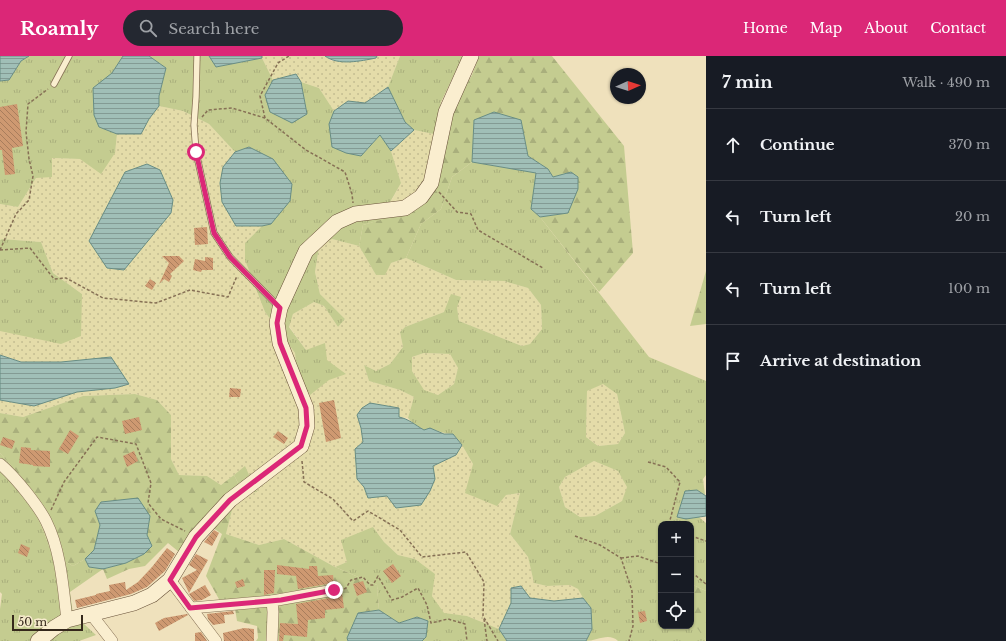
<!DOCTYPE html>
<html lang="en">
<head>
<meta charset="utf-8">
<style>
  body { margin:0; font-family:"Libre Baskerville",serif; background:#242831; color:#f1f3f6 }
  .controls { position:absolute; right:12px; bottom:12px; display:grid; overflow:hidden; border-radius:8px; box-shadow:0 1px 3px #0004 }
  .controls button { width:36px; height:36px; display:grid; place-items:center; padding:0; border:0; border-bottom:1px solid #363941; background:#171b24; color:#f1f3f6; font:20px sans-serif }
  .compass { position:absolute; left:610px; top:12px; width:36px; height:36px; border-radius:50%; background:#171b24; box-shadow:0 1px 3px #0004; rotate:87deg }
  .scale { position:absolute; left:12px; bottom:10px; width:71px; box-sizing:border-box; padding-left:4px; border:2px solid #35281b; border-top:0; font-size:11px; line-height:14px; white-space:nowrap; color:#35281b; -webkit-text-stroke:3px #f6ebcc; paint-order:stroke }
  .stop { position:absolute; width:12px; height:12px; margin:-9px; border:3px solid #db2777; border-radius:50%; background:#fff }
  .stop.end { background:#db2777; border-color:#fff; box-shadow:0 1px 4px #0008 }
  .list { margin:0; padding:0; list-style:none }
  h2 { display:flex; justify-content:space-between; align-items:center; height:52px; margin:0; padding:0 16px; font-size:17px }
  h2 small { font-size:13px; font-weight:400; color:#9ea1a6 }
  .list li { display:grid; grid-template-columns:26px 1fr auto; gap:12px; align-items:center; box-sizing:border-box; height:72px; padding:0 16px; border-top:1px solid #363941 }
  .list b { display:block; font-size:15px; white-space:nowrap }
  .list em { font-size:13px; font-style:normal; color:#9ea1a6 }
  .icon { flex:none; width:22px; height:22px; fill:none; stroke:currentColor; stroke-width:2; stroke-linecap:round; stroke-linejoin:round }
  .map { position:relative; flex:none; width:706px; height:585px; overflow:hidden }
  header { display:flex; align-items:center; gap:24px; box-sizing:border-box; height:56px; padding:0 20px; background:#db2777; color:#fff }
  header strong { font-size:19px }
  nav { display:flex; gap:22px; margin-inline-start:auto; font-size:14px }
  .search { width:280px; height:36px; background:#242831; display:flex; align-items:center; gap:10px; box-sizing:border-box; padding:0 14px; border-radius:22px; color:#9ea1a6; font-size:15px }
  main { display:flex }
  aside { flex:1; background:#171b24 }
  .map>svg:first-child { display:block }
  .farmland { fill:url(#farmland-dots) }
  .grass { fill:url(#grass-tufts); fill-rule:evenodd }
  .forest { fill:url(#forest-firs) }
  .water { fill:url(#water-rules); stroke:#688d84 }
  .building { fill:url(#building-back-hatch) }
  .lines { fill:none; stroke-linecap:round; stroke-linejoin:round }
  .lane-casing { stroke:#867055; stroke-width:7 }
  .street-casing { stroke:#867055; stroke-width:12 }
  .secondary-casing { stroke:#685139; stroke-width:16 }
  .path { stroke:#867055; stroke-width:1.5; stroke-dasharray:3 2; stroke-linecap:butt }
  .lane { stroke:#faeecf; stroke-width:5.5 }
  .street { stroke:#faeecf; stroke-width:11 }
  .secondary { stroke:#faeecf; stroke-width:15 }
  .route { stroke:#db2777; stroke-width:5 }
</style>
</head>
<body>
<header>
<strong>Roamly</strong>
<div class="search"><svg class="icon" aria-label="search" viewBox="0 0 24 24"><circle cx="10" cy="10" r="6"/><path d="M15 15l6 6"/></svg>Search here</div>
<nav><a>Home</a><a>Map</a><a>About</a><a>Contact</a></nav>
</header>
<main>
<div class="map">
<svg width="706" height="585" viewBox="0 0 706 585">
  <defs>
    <pattern id="farmland-dots" width="8" height="8" patternUnits="userSpaceOnUse"><rect width="8" height="8" fill="#e4dca9"/><path d="M2 2h.1M6 6h.1" fill="none" stroke="#c4bd91" stroke-width="1.8" stroke-linecap="round"/></pattern>
    <pattern id="grass-tufts" width="24" height="20" patternUnits="userSpaceOnUse"><rect width="24" height="20" fill="#c4cc90"/><path d="M3 7l-1-3M5 7V3M7 7l1-3M15 17l-1-3M17 17v-4M19 17l1-3" fill="none" stroke="#a9af7c"/></pattern>
    <pattern id="forest-firs" width="22" height="20" patternUnits="userSpaceOnUse"><rect width="22" height="20" fill="#c4cc90"/><path d="M5 1l3.5 6h-7zM16 11l3.5 6h-7z" fill="#a9af7c"/></pattern>
    <pattern id="water-rules" width="6" height="5" patternUnits="userSpaceOnUse"><rect width="6" height="5" fill="#a0bfb7"/><path d="M0 2.5h6" fill="none" stroke="#839b94"/></pattern>
    <pattern id="building-back-hatch" width="6" height="6" patternUnits="userSpaceOnUse"><rect width="6" height="6" fill="#ce9971"/><path d="M-1 5l2 2M0 0l6 6M5-1l2 2" fill="none" stroke="#a87d5c"/></pattern>
  </defs>
  <rect width="100%" height="100%" fill="#efe1bc"/>
  <g class="farmland">
    <path d="M 262,0 L 325,0 L 331,5 L 356,5 L 376,2 L 377,0 L 400,0 L 388,31 L 365,47 L 348,45 L 334,55 L 319,32 L 301,26 L 296,18 L 273,24 L 262,2 Z"/>
    <path d="M 159,50 L 183,55 L 209,68 L 235,96 L 223,111 L 236,170 L 262,170 L 245,187 L 265,256 L 295,297 L 297,319 L 306,294 L 289,270 L 293,258 L 314,246 L 324,250 L 338,271 L 345,263 L 320,238 L 315,216 L 319,191 L 332,183 L 359,190 L 376,219 L 391,207 L 406,202 L 456,224 L 504,225 L 528,232 L 541,249 L 542,273 L 530,288 L 522,290 L 459,265 L 457,251 L 405,271 L 400,276 L 403,291 L 390,308 L 376,315 L 364,309 L 369,325 L 400,334 L 414,341 L 408,362 L 399,361 L 398,352 L 371,347 L 357,359 L 361,372 L 363,386 L 357,423 L 364,431 L 368,442 L 387,440 L 442,405 L 456,399 L 462,389 L 473,408 L 506,439 L 520,437 L 510,478 L 528,501 L 534,527 L 547,530 L 570,529 L 578,533 L 583,542 L 554,545 L 530,542 L 521,530 L 499,573 L 467,560 L 444,558 L 432,540 L 415,503 L 398,499 L 384,486 L 373,471 L 347,506 L 335,511 L 284,483 L 259,489 L 226,478 L 234,446 L 243,437 L 257,436 L 245,411 L 221,429 L 207,420 L 179,419 L 171,403 L 171,359 L 157,344 L 135,338 L 83,340 L 23,361 L 0,357 L 0,344 L 34,350 L 77,336 L 115,332 L 129,328 L 61,306 L 21,306 L 0,299 L 0,275 L 82,238 L 53,217 L 41,186 L 2,183 L 0,184 L 0,148 L 18,151 L 36,122 L 52,102 L 80,103 L 115,97 L 117,78 L 141,78 L 149,63 Z"/>
    <path d="M 414,74 L 434,78 L 422,133 L 406,145 L 389,149 L 401,127 L 391,95 Z"/>
    <path d="M 424,297 L 450,298 L 458,312 L 454,328 L 438,339 L 424,335 L 412,315 L 412,301 Z"/>
    <path d="M 603,327 L 617,338 L 625,377 L 618,388 L 598,390 L 586,381 L 587,335 Z"/>
    <path d="M 594,405 L 618,415 L 628,431 L 622,445 L 595,460 L 580,461 L 565,451 L 559,431 L 565,421 Z"/>
  </g>
  <g class="grass">
    <path d="M 29,0 L 123,0 L 112,17 L 99,71 L 117,78 L 115,97 L 101,118 L 80,103 L 52,102 L 52,121 L 36,122 L 18,151 L 0,148 L 0,25 L 9,24 L 21,5 Z"/>
    <path d="M 149,0 L 209,0 L 216,11 L 262,2 L 273,24 L 265,39 L 307,58 L 301,26 L 319,32 L 334,55 L 329,68 L 365,96 L 380,79 L 391,95 L 401,127 L 389,148 L 392,161 L 363,169 L 359,190 L 332,183 L 319,191 L 315,216 L 320,238 L 345,263 L 338,271 L 324,250 L 314,246 L 293,258 L 289,271 L 306,294 L 325,287 L 327,304 L 346,318 L 329,324 L 310,339 L 297,319 L 295,297 L 265,256 L 245,204 L 245,187 L 262,170 L 271,168 L 249,91 L 235,96 L 209,68 L 183,55 L 159,50 L 159,40 L 166,12 Z"/>
    <path d="M 400,0 L 463,0 L 441,46 L 434,78 L 414,74 L 405,66 L 388,31 Z"/>
    <path d="M 472,106 L 537,117 L 531,153 L 540,161 L 649,301 L 706,325 L 706,419 L 703,423 L 705,439 L 697,434 L 686,463 L 699,461 L 706,467 L 706,535 L 691,528 L 691,468 L 661,468 L 661,570 L 691,570 L 691,563 L 699,573 L 706,585 L 618,585 C 609,576 596,585 586,585 L 592,573 L 591,552 L 583,542 L 578,533 L 570,529 L 547,530 L 534,527 L 528,501 L 510,478 L 520,437 L 506,439 L 497,450 L 465,437 L 473,408 L 462,389 L 453,378 C 440,378 435,371 424,374 L 414,368 L 408,362 L 414,341 L 400,334 L 369,325 L 364,309 L 376,315 L 390,308 L 403,291 L 400,276 L 405,271 L 444,256 L 451,238 L 461,241 L 457,251 L 459,265 L 522,290 L 530,288 L 542,273 L 541,249 L 528,232 L 504,225 L 456,224 L 406,202 L 421,168 L 441,153 L 452,121 ZM 424,297 L 450,298 L 458,312 L 454,328 L 438,339 L 424,334 L 412,315 L 412,301 ZM 603,328 L 617,338 L 625,377 L 618,388 L 598,390 L 586,381 L 587,335 ZM 594,405 L 618,415 L 627,431 L 622,445 L 595,460 L 580,461 L 565,451 L 559,431 L 565,421 Z"/>
    <path d="M 2,183 L 41,186 L 53,217 L 82,238 L 81,280 L 61,288 L 0,275 L 0,184 Z"/>
    <path d="M 0,397 L 14,413 L 41,469 L 52,498 L 73,510 L 85,503 L 89,511 L 103,513 L 70,536 L 73,558 L 96,579 L 79,585 L 0,585 L 0,553 L 2,538 L 0,536 Z"/>
    <path d="M 245,410 L 257,436 L 243,437 L 234,419 Z"/>
    <path d="M 373,471 L 384,486 L 398,499 L 415,503 L 435,518 L 432,540 L 444,557 L 467,560 L 499,573 L 507,585 L 422,585 L 426,580 L 416,561 L 399,567 L 379,554 L 377,529 L 335,511 L 347,506 L 341,484 Z"/>
  </g>
  <g class="forest">
    <path d="M 479,0 L 552,0 L 624,90 L 633,197 L 599,236 L 540,161 L 568,157 L 571,116 L 553,121 L 548,113 L 528,100 L 521,64 L 474,65 L 472,106 L 452,121 L 441,153 L 421,168 L 406,202 L 391,207 L 385,219 L 376,219 L 359,190 L 363,169 L 411,155 L 426,146 L 448,61 L 472,19 Z"/>
    <path d="M 706,215 L 706,268 L 690,270 Z"/>
    <path d="M 135,338 L 157,344 L 171,359 L 171,403 L 179,419 L 207,420 L 221,429 L 234,419 L 243,437 L 234,446 L 226,478 L 259,489 L 284,483 L 335,511 L 377,529 L 379,554 L 358,557 L 347,582 L 348,585 L 256,585 L 258,582 L 257,570 L 237,565 L 234,546 L 220,545 L 206,520 L 222,478 L 203,465 L 179,496 L 168,487 L 145,510 L 129,513 L 107,523 L 103,513 L 126,507 L 144,498 L 150,460 L 95,455 L 100,469 L 94,494 L 85,503 L 73,510 L 52,498 L 41,469 L 14,413 L 0,397 L 0,357 L 23,361 L 83,340 Z"/>
    <path d="M 691,528 L 706,535 L 706,585 L 691,563 Z"/>
  </g>
  <g class="water">
    <path d="M 0,0 L 29,0 L 21,5 L 9,24 L 0,25 Z"/>
    <path d="M 123,0 L 149,0 L 166,12 L 159,40 L 159,50 L 149,63 L 141,78 L 117,78 L 99,71 L 94,59 L 93,32 L 112,17 Z"/>
    <path d="M 209,0 L 262,0 L 262,2 L 216,11 Z"/>
    <path d="M 325,0 L 377,0 L 376,2 C 361,5 338,10 325,0 Z"/>
    <path d="M 296,18 L 301,26 L 307,58 L 292,67 L 270,56 L 265,39 L 273,24 Z"/>
    <path d="M 388,31 L 405,66 L 414,74 L 391,95 L 380,79 L 361,100 L 346,97 L 332,91 L 329,68 L 334,55 L 348,45 L 365,47 Z"/>
    <path d="M 494,56 L 521,64 L 528,100 L 548,113 L 553,121 L 571,116 L 578,121 L 578,133 L 568,157 L 540,161 L 531,153 L 536,117 L 472,106 L 474,64 Z"/>
    <path d="M 249,91 L 273,103 L 292,128 L 290,145 L 271,168 L 262,170 L 236,170 L 222,146 L 220,127 L 223,111 L 235,96 Z"/>
    <path d="M 147,108 L 160,114 L 173,144 L 171,157 L 124,214 L 107,212 L 89,185 L 125,116 Z"/>
    <path d="M 0,299 L 21,306 L 61,306 L 111,301 L 129,328 L 115,332 L 77,336 L 34,350 L 0,344 Z"/>
    <path d="M 370,347 L 399,352 L 399,361 C 409,363 415,369 424,374 L 430,372 L 444,378 L 453,378 L 462,389 L 456,399 L 433,410 L 435,423 L 430,435 L 421,449 L 396,452 L 387,440 L 368,442 L 364,431 L 357,423 L 355,393 L 363,386 L 361,372 L 357,359 L 362,352 Z"/>
    <path d="M 697,434 L 706,440 L 706,460 L 686,463 L 677,461 L 685,435 Z"/>
    <path d="M 138,442 L 150,460 L 147,479 L 152,490 L 144,498 L 126,507 L 103,513 L 89,511 L 85,503 L 94,494 L 100,469 L 95,455 L 101,446 Z"/>
    <path d="M 521,530 L 530,542 L 554,545 L 583,542 L 591,552 L 592,573 L 586,585 L 507,585 L 499,573 L 511,547 L 511,532 Z"/>
    <path d="M 379,554 L 399,567 L 417,561 L 428,565 L 426,581 L 422,585 L 348,585 L 347,582 L 358,557 Z"/>
  </g>
  <g class="building">
    <path d="M 17,48 L 23,90 L 12,92 L 15,118 L 5,119 L 2,94 L 0,94 L 0,51 Z"/>
    <path d="M 207,171 L 208,188 L 195,189 L 194,172 Z"/>
    <path d="M 162,200 L 179,200 L 184,205 L 170,218 L 172,220 L 169,226 L 164,223 L 159,228 L 169,207 Z"/>
    <path d="M 205,201 L 213,202 L 213,214 L 202,214 L 201,216 L 193,214 L 195,203 L 205,205 Z"/>
    <path d="M 150,223 L 156,227 L 152,234 L 145,230 Z"/>
    <path d="M 230,332 L 241,333 L 240,341 L 229,341 Z"/>
    <path d="M 334,344 L 341,382 L 326,386 L 319,347 Z"/>
    <path d="M 139,361 L 142,374 L 125,378 L 122,365 Z"/>
    <path d="M 70,374 L 79,380 L 68,398 L 59,393 Z"/>
    <path d="M 278,375 L 288,382 L 284,388 L 273,381 Z"/>
    <path d="M 3,381 L 15,385 L 12,393 L 0,389 Z"/>
    <path d="M 21,391 L 31,392 L 31,394 L 50,395 L 50,411 L 33,410 L 33,409 L 19,407 Z"/>
    <path d="M 134,395 L 138,405 L 127,411 L 123,400 Z"/>
    <path d="M 214,474 L 219,477 L 212,490 L 204,486 Z"/>
    <path d="M 21,488 L 30,492 L 27,501 L 18,497 Z"/>
    <path d="M 167,492 L 175,498 L 165,515 L 147,531 L 131,538 L 77,552 L 75,544 L 96,539 L 96,538 L 110,535 L 109,529 L 125,526 L 126,534 L 138,526 L 152,511 Z"/>
    <path d="M 196,498 L 208,504 L 189,537 L 182,522 L 197,514 L 189,509 Z"/>
    <path d="M 393,508 L 401,520 L 392,527 L 383,515 Z"/>
    <path d="M 277,509 L 309,513 L 309,510 L 317,510 L 318,520 L 333,519 L 334,527 L 298,533 L 296,520 L 277,518 Z"/>
    <path d="M 264,514 L 275,514 L 274,537 L 264,539 Z"/>
    <path d="M 243,523 L 245,530 L 237,532 L 235,526 Z"/>
    <path d="M 363,525 L 367,536 L 357,540 L 353,528 Z"/>
    <path d="M 205,529 L 211,539 L 202,544 L 194,545 L 189,538 Z"/>
    <path d="M 340,537 L 342,537 L 344,552 L 325,554 L 325,562 L 308,564 L 307,581 L 284,579 L 283,585 L 279,585 L 280,567 L 298,568 L 296,548 L 335,541 Z"/>
    <path d="M 233,555 L 234,558 L 224,559 L 225,567 L 213,569 L 208,563 L 207,558 Z"/>
    <path d="M 645,555 L 647,565 L 640,567 L 638,556 Z"/>
    <path d="M 187,558 L 188,559 L 159,575 L 155,567 L 164,562 Z"/>
    <path d="M 244,572 L 254,573 L 254,585 L 224,585 L 223,577 Z"/>
    <path d="M 201,576 L 207,585 L 195,585 L 195,577 Z"/>
  </g>
  <g class="lines">
    <g class="lane-casing">
      <g id="lane">
        <path d="M 197,0 L 196,41 L 194,69 L 196,96 L 214,177 L 230,201 L 279,251"/>
        <path d="M 54,28 L 69,0"/>
      </g>
    </g>
    <g class="street-casing">
      <g id="street">
        <path d="M 0,408 C 11,417 19,427 27,437 C 34,446 41,455 46,465 C 61,495 63,531 67,564"/>
        <path d="M 170,524 L 216,585"/>
        <path d="M 191,552 L 272,545"/>
        <path d="M 91,558 L 112,585"/>
        <path d="M 272,585 L 273,556 L 272,545 L 334,534"/>
      </g>
    </g>
    <g class="secondary-casing">
      <path id="secondary" d="M 38,585 L 54,572 L 67,564 L 134,547 L 152,539 L 170,524 L 196,481 L 230,444 L 301,390 L 307,370 L 306,352 L 280,287 L 277,267 L 280,252 L 306,195 L 337,166 L 355,158 L 405,152 L 421,141 L 431,127 L 446,56 L 471,0"/>
    </g>
    <g class="path">
      <path d="M 202,61 L 208,54 L 232,52 L 265,62 L 306,94 L 345,116 L 352,138 L 353,147"/>
      <path d="M 265,62 L 260,40 L 278,7 L 289,0"/>
      <path d="M 439,136 L 457,156 L 471,158 L 478,174 L 543,212"/>
      <path d="M 0,194 L 30,192 L 54,223 L 66,222 L 103,242 L 156,247 L 190,234 L 228,241 L 237,220"/>
      <path d="M 0,194 L 16,158 L 29,144 L 33,120 L 29,103 L 26,76 L 28,48 L 48,33"/>
      <path d="M 302,405 L 304,426 L 333,443 L 353,465 L 368,455 L 400,474 L 422,501 L 466,496 L 484,526 L 483,560 L 498,585"/>
      <path d="M 648,406 L 666,411 L 680,426 L 669,468"/>
      <path d="M 51,454 L 64,426 L 97,381 L 136,388 L 151,427 L 148,447 L 161,463 L 185,475"/>
      <path d="M 575,480 L 600,489 L 621,502 L 632,535 L 633,570 L 629,585"/>
      <path d="M 691,480 L 706,485"/>
      <path d="M 621,502 L 638,500 L 661,508"/>
      <path d="M 691,519 L 695,519 L 706,528"/>
      <path d="M 344,533 L 346,532 L 351,524 L 363,521 L 370,529 L 373,529 L 378,520 L 392,544 L 402,541 L 418,532 L 427,549 L 431,567 L 448,563 L 465,568 L 467,585"/>
      <path d="M 484,563 L 487,585"/>
    </g>
    <use href="#lane" class="lane"/>
    <use href="#street" class="street"/>
    <use href="#secondary" class="secondary"/>
  </g>
  <g class="lines">
    <path class="route" d="M 196,96 L 214,177 L 230,201 L 280,252 L 277,267 L 280,287 L 306,352 L 307,370 L 301,390 L 230,444 L 196,481 L 170,524 L 190,552 L 281,544 L 334,534"/>
  </g>
</svg>
<div class="controls">
<button>+</button>
<button>−</button>
<button><svg class="icon" aria-label="locate" viewBox="0 0 24 24"><circle cx="12" cy="12" r="6"/><path d="M12 2v4M12 18v4M2 12h4M18 12h4"/></svg></button>
</div>
<svg class="compass" viewBox="-18 -18 36 36"><path d="M0-13l5 13h-10z" fill="#e53935"/><path d="M0 13l5-13h-10z" fill="#9ea1a6"/></svg>
<div class="scale">50 m</div>
<div class="stop" style="left:196px;top:96px"></div>
<div class="stop end" style="left:334px;top:534px"></div>
</div>
<aside>
<h2>7 min<small>Walk · 490 m</small></h2>
<ul class="list">
<li><svg class="icon" aria-label="ahead" viewBox="0 0 24 24"><path d="M12 20V5M6 11l6-6 6 6"/></svg><div><b>Continue</b></div><em>370 m</em></li>
<li><svg class="icon" aria-label="left" viewBox="0 0 24 24"><path d="M17 20v-9H6M10 6l-5 5 5 5"/></svg><div><b>Turn left</b></div><em>20 m</em></li>
<li><svg class="icon" aria-label="left" viewBox="0 0 24 24"><path d="M17 20v-9H6M10 6l-5 5 5 5"/></svg><div><b>Turn left</b></div><em>100 m</em></li>
<li><svg class="icon" aria-label="arrive" viewBox="0 0 24 24"><path d="M6 21V4h12l-3 4 3 4H6"/></svg><div><b>Arrive at destination</b></div></li>
</ul>
</aside>
</main>
</body>
</html>
